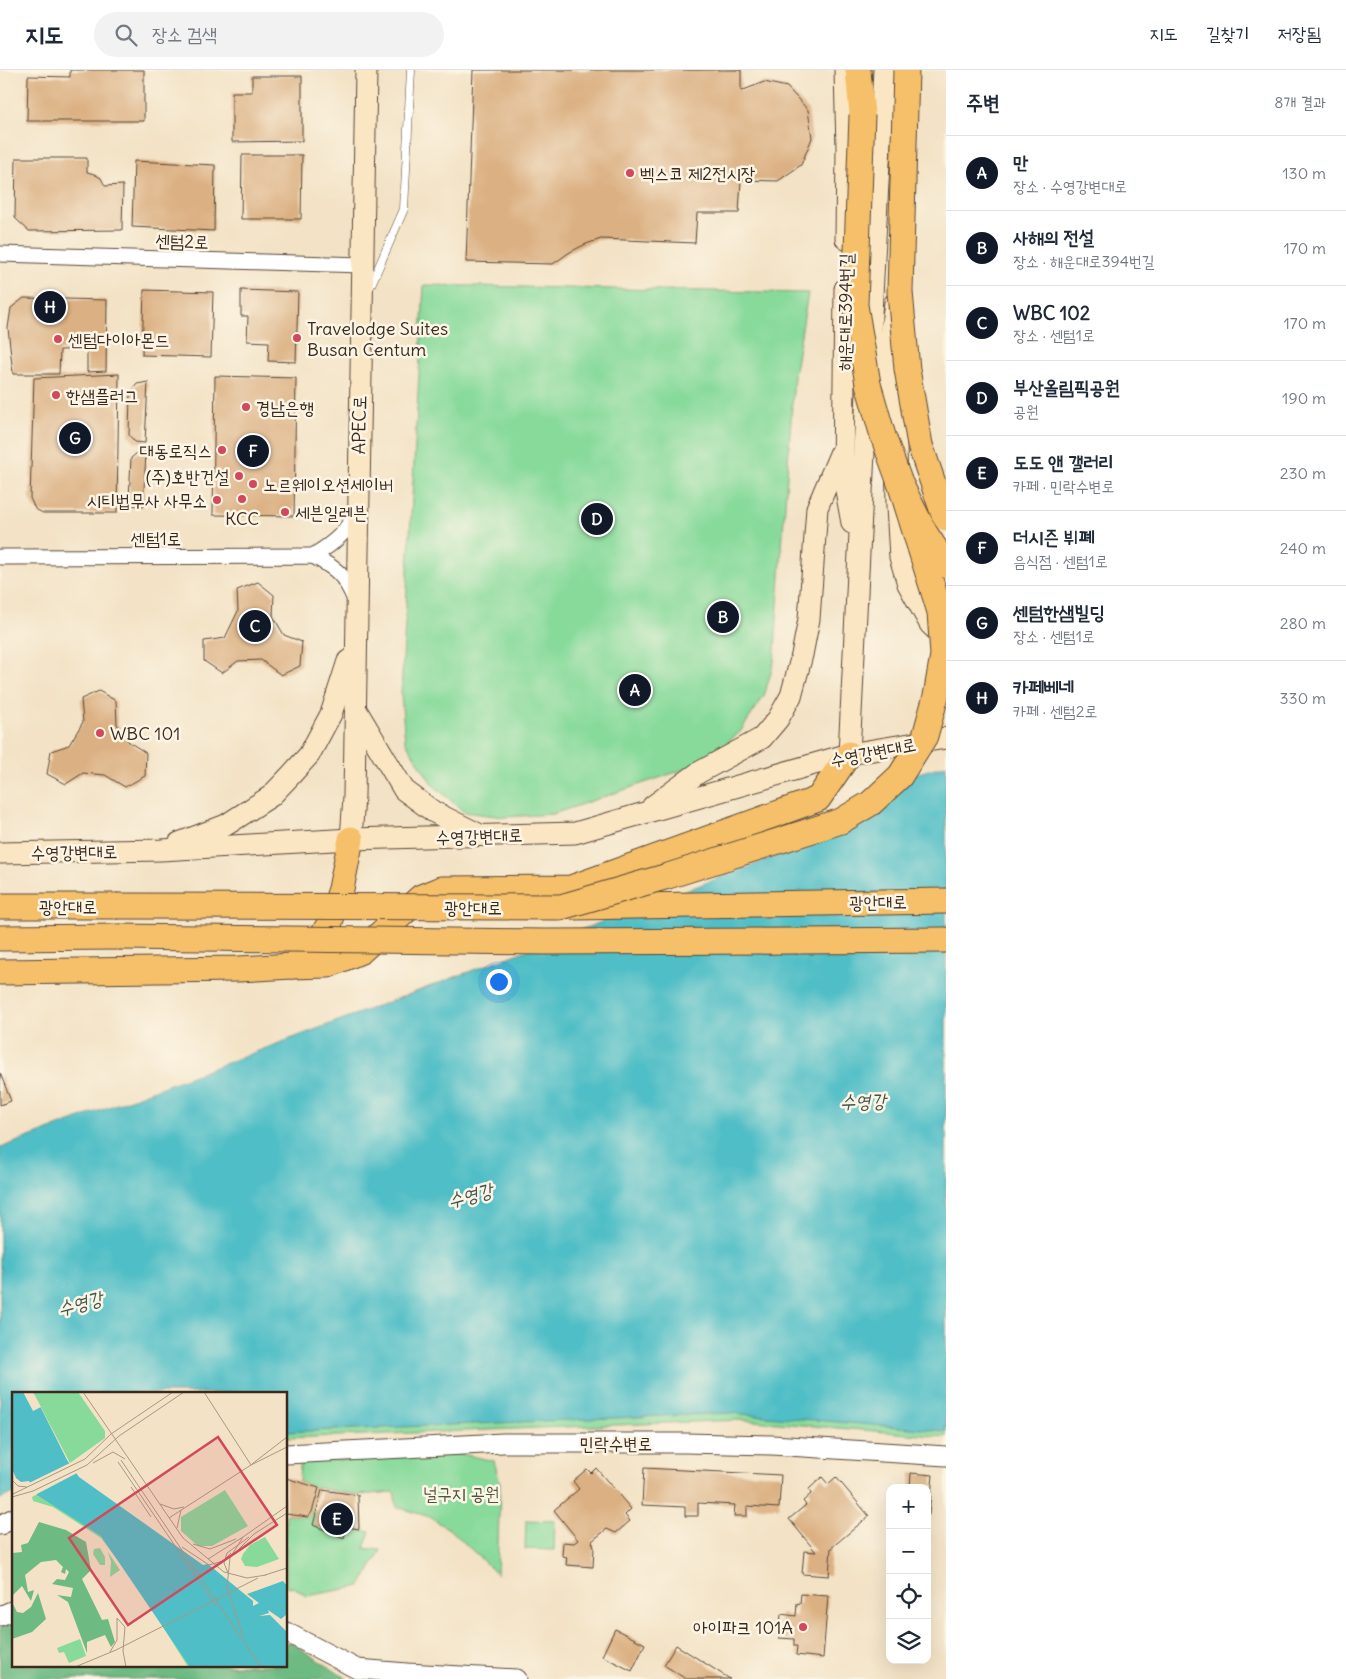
<!DOCTYPE html>
<html lang="ko">
<head>
<meta charset="utf-8">
<style>
  body { margin:0; font-family:Delius,"Poor Story",sans-serif; background:#f2f2f3; color:#1f2937 }
  .controls { position:absolute; right:15px; bottom:15px; display:grid; overflow:hidden; border-radius:10px; box-shadow:0 5px 20px #0002 }
  .controls button { width:45px; height:45px; display:grid; place-items:center; padding:0; border:0; border-bottom:1px solid #e0e1e3; background:#fff; color:#1f2937; font:25px sans-serif }
  .you { position:absolute; left:498px; top:911px; width:18px; height:18px; margin:-12px; border:4px solid #fff; border-radius:50%; background:#1a73e8; box-shadow:0 0 0 8px #1a73e833 }
  .badge { display:grid; place-items:center; width:32px; height:32px; border-radius:50%; background:#111827; color:#fff; font-size:16px; font-weight:700 }
  .pin { position:absolute; translate:-50% -50%; border:2px solid #fff; box-shadow:0 1px 5px #0006 }
  .list { margin:0; padding:0; list-style:none }
  h2 { display:flex; justify-content:space-between; align-items:center; height:65px; margin:0; padding:0 20px; font-size:21px }
  h2 small { font-size:16px; font-weight:400; color:#747a83 }
  .list li { display:grid; grid-template-columns:32px 1fr auto; gap:15px; align-items:center; box-sizing:border-box; height:75px; padding:0 20px; border-top:1px solid #e0e1e3 }
  .list b { display:block; font-size:19px; white-space:nowrap }
  .list p { margin:0; font-size:16px; white-space:nowrap; color:#747a83 }
  .list em { font-size:16px; font-style:normal; color:#747a83 }
  .icon { flex:none; width:28px; height:28px; fill:none; stroke:currentColor; stroke-width:2; stroke-linecap:round; stroke-linejoin:round }
  .map { position:relative; flex:none; width:946px; height:1609px; overflow:hidden }
  header { display:flex; align-items:center; gap:30px; box-sizing:border-box; height:70px; padding:0 25px; background:#fff; border-bottom:1px solid #e0e1e3 }
  header strong { font-size:24px }
  nav { display:flex; gap:28px; margin-inline-start:auto; font-size:18px }
  .search { width:350px; height:45px; background:#f2f2f3; display:flex; align-items:center; gap:12px; box-sizing:border-box; padding:0 18px; border-radius:28px; color:#747a83; font-size:19px }
  main { display:flex }
  aside { flex:1; background:#fff }
  .map>svg:first-child { display:block }
  .green { fill:#88da9b; stroke:#62825c }
  .forest { fill:#6eba83; stroke:#547250 }
  .water { fill:#50bec6; stroke:#467472 }
  .building { fill:#dbb082 }
  .lines { fill:none; stroke-linecap:round; stroke-linejoin:round }
  .service-casing { stroke:#574637; stroke-width:9 }
  .minor-casing { stroke:#574637; stroke-width:17 }
  .tertiary-casing { stroke:#574637; stroke-width:21 }
  .secondary-casing { stroke:#574637; stroke-width:23 }
  .trunk-casing { stroke:#574637; stroke-width:27 }
  .service { stroke:#fff; stroke-width:8 }
  .minor { stroke:#fff; stroke-width:15 }
  .tertiary { stroke:#fff; stroke-width:19 }
  .secondary { stroke:#fbe6c4; stroke-width:21 }
  .trunk { stroke:#f6c06b; stroke-width:25 }
  .trunk-bridge-casing { stroke:#574637; stroke-width:27; stroke-linecap:butt }
  .trunk-bridge { stroke:#f6c06b; stroke-width:25 }
  .poi-dot { fill:#d1495b; stroke:#fcf5e5; stroke-width:2 }
  .labels { text-anchor:middle; dominant-baseline:central; stroke-width:5; stroke-linejoin:round; paint-order:stroke }
  .poi-label { font-size:18px; fill:#3b2a1e; stroke:#fcf5e5; text-anchor:start }
  .street-label { font-size:18px; fill:#3b2a1e; stroke:#fcf5e5 }
  .park-label { font-size:18px; fill:#4e563d; stroke:#fcf5e5 }
  .water-label { font-size:19px; font-style:italic; fill:#415650; stroke:#fcf5e5 }
  .inset-road { fill:none; stroke:#a99882; stroke-width:1 }
  .view { fill:#d1495b; fill-opacity:0.15; stroke:#d1495b; stroke-width:2.5 }
  .inset-edge { fill:none; stroke:#3b2a1e; stroke-width:2.5 }
</style>
</head>
<body>
<header>
<strong>지도</strong>
<div class="search"><svg class="icon" aria-label="search" viewBox="0 0 24 24"><circle cx="10" cy="10" r="6"/><path d="M15 15l6 6"/></svg>장소 검색</div>
<nav><a>지도</a><a>길찾기</a><a>저장됨</a></nav>
</header>
<main>
<div class="map">
<svg width="946" height="1609" viewBox="0 0 946 1609">
  <rect width="100%" height="100%" fill="#fcf5e5"/>
  <filter id="ink" filterUnits="userSpaceOnUse"><feTurbulence type="fractalNoise" baseFrequency=".02" numOctaves="2"/><feDisplacementMap in="SourceGraphic" scale="10" xChannelSelector="R" yChannelSelector="G"/><feConvolveMatrix kernelMatrix="1 2 1 2 8 2 1 2 1" color-interpolation-filters="sRGB"/></filter>
  <filter id="wash" filterUnits="userSpaceOnUse"><feTurbulence type="fractalNoise" baseFrequency=".0096" numOctaves="4" result="noise"/><feDisplacementMap in="SourceGraphic" scale="20" xChannelSelector="R" yChannelSelector="G"/><feGaussianBlur stdDeviation="1.12" result="paint"/><feColorMatrix in="noise" values="0 0 0 0 0 0 0 0 0 0 0 0 0 0 0 0 0 1.4 0 .05"/><feComposite in="paint" operator="in"/></filter>
  <g filter="url(#wash)">
    <rect width="100%" height="100%" fill="#f3e2c5"/>
    <g class="green">
      <path d="M 424,215 L 808,223 L 794,306 L 774,592 L 764,626 L 740,662 L 703,693 L 553,744 L 504,747 L 464,742 L 432,714 L 405,671 L 401,625 Z"/>
      <path d="M 946,1335 L 946,1367 L 742,1350 L 286,1368 L 286,1341 Z"/>
      <path d="M 462,1384 L 494,1391 L 500,1413 L 497,1504 L 452,1461 L 430,1447 L 397,1437 L 394,1422 L 358,1425 L 319,1418 L 299,1412 L 300,1392 Z"/>
      <path d="M 312,1442 L 316,1442 L 313,1455 L 344,1468 L 347,1457 L 370,1462 L 364,1478 L 381,1480 L 361,1516 L 307,1526 L 295,1518 L 286,1516 L 286,1444 L 308,1447 Z"/>
      <path d="M 526,1450 L 555,1451 L 554,1480 L 525,1479 Z"/>
    </g>
    <path class="forest" d="M 14,1552 L 14,1595 L 286,1595 L 286,1572 L 292,1573 L 347,1609 L 0,1609 L 0,1559 Z"/>
    <path class="water" d="M 946,695 L 946,1361 L 730,1343 L 286,1362 L 286,1323 L 14,1323 L 14,1423 L 0,1429 L 0,1078 L 873,750 L 890,730 L 887,712 Z"/>
    <g id="blocks">
      <g class="building">
        <path d="M 70,0 L 144,0 L 144,51 L 27,51 L 28,6 L 70,7 Z"/>
        <path d="M 473,0 L 741,0 L 741,21 L 764,12 L 787,17 L 808,40 L 812,68 L 801,95 L 778,111 L 741,110 L 739,143 L 697,143 L 695,173 L 601,169 L 586,174 L 570,182 L 553,194 L 466,192 Z"/>
        <path d="M 252,6 L 302,6 L 302,71 L 232,72 L 232,22 L 252,22 Z"/>
        <path d="M 242,85 L 302,85 L 301,149 L 241,149 Z"/>
        <path d="M 16,88 L 87,88 L 87,102 L 94,104 L 101,108 L 105,116 L 123,115 L 122,160 L 29,161 L 15,148 Z"/>
        <path d="M 134,91 L 215,95 L 214,161 L 132,157 Z"/>
        <path d="M 144,220 L 213,222 L 211,287 L 142,285 Z"/>
        <path d="M 241,220 L 298,222 L 296,292 L 268,291 L 269,272 L 247,271 L 248,246 L 241,246 Z"/>
        <path d="M 24,228 L 107,230 L 106,301 L 87,302 L 87,279 L 60,280 L 59,304 L 13,304 L 8,258 L 11,238 Z"/>
        <path d="M 119,304 L 117,443 L 43,443 L 35,439 L 30,428 L 34,308 Z"/>
        <path d="M 215,306 L 296,308 L 294,446 L 213,445 Z"/>
        <path d="M 148,312 L 145,373 L 135,372 L 129,365 L 130,323 L 137,314 Z"/>
        <path d="M 146,382 L 143,437 L 133,435 L 129,430 L 131,388 L 137,383 Z"/>
        <path d="M 258,512 L 274,525 L 273,546 L 284,565 L 302,572 L 300,596 L 281,605 L 261,590 L 238,591 L 222,603 L 204,591 L 204,571 L 225,568 L 238,541 L 237,520 Z"/>
        <path d="M 99,621 L 116,631 L 117,654 L 129,672 L 146,683 L 145,706 L 125,717 L 105,705 L 83,703 L 66,714 L 47,704 L 51,681 L 69,675 L 83,652 L 81,629 Z"/>
        <path d="M 0,1003 L 11,1031 L 0,1035 Z"/>
        <path d="M 596,1398 L 631,1439 L 625,1445 L 630,1451 L 616,1463 L 607,1459 L 592,1471 L 594,1477 L 593,1497 L 566,1495 L 567,1487 L 562,1486 L 563,1472 L 574,1473 L 578,1470 L 554,1440 L 579,1419 L 573,1411 L 587,1399 L 591,1403 Z"/>
        <path d="M 644,1398 L 781,1405 L 779,1438 L 747,1436 L 747,1446 L 734,1446 L 735,1435 L 698,1433 L 698,1446 L 685,1446 L 685,1437 L 642,1435 Z"/>
        <path d="M 911,1403 L 933,1405 L 929,1445 L 927,1445 L 927,1418 L 910,1418 Z"/>
        <path d="M 822,1407 L 828,1414 L 836,1407 L 869,1446 L 831,1478 L 829,1506 L 802,1504 L 804,1481 L 816,1482 L 789,1449 L 806,1435 L 803,1431 L 811,1424 L 809,1419 Z"/>
        <path d="M 286,1408 L 319,1418 L 312,1442 L 308,1447 L 286,1444 Z"/>
        <path d="M 322,1420 L 358,1425 L 359,1459 L 347,1457 L 344,1468 L 313,1455 Z"/>
        <path d="M 801,1524 L 828,1526 L 823,1588 L 796,1585 L 797,1576 L 794,1576 L 794,1569 L 779,1568 L 781,1544 L 796,1546 L 797,1533 L 800,1534 Z"/>
        <path d="M 615,1559 L 645,1574 L 632,1601 L 602,1586 Z"/>
        <path d="M 676,1575 L 730,1609 L 686,1609 L 664,1595 Z"/>
      </g>
    </g>
  </g>
  <g filter="url(#ink)">
    <use href="#blocks" fill-opacity="0" stroke="#574637" stroke-width="1"/>
    <g class="lines">
      <g class="service-casing">
        <path id="service" d="M 370,217 L 404,139 L 411,0"/>
      </g>
      <g class="minor-casing">
        <g id="minor">
          <path d="M 0,184 L 362,195"/>
          <path d="M 313,486 C 334,473 347,463 357,439"/>
          <path d="M 0,487 L 313,486 C 337,499 344,504 355,530"/>
        </g>
      </g>
      <g class="tertiary-casing">
        <g id="tertiary">
          <path d="M 286,1384 L 503,1373 L 685,1373 L 772,1375 L 946,1386"/>
          <path d="M 0,1455 L 14,1448"/>
          <path d="M 0,1546 L 14,1540"/>
          <path d="M 286,1562 L 357,1599 L 407,1603 L 517,1609"/>
        </g>
      </g>
      <g class="secondary-casing">
        <g id="secondary">
          <path d="M 845,0 L 847,79 L 846,169"/>
          <path d="M 845,219 L 843,404 L 852,453"/>
          <path d="M 869,282 L 884,0"/>
          <path d="M 895,301 L 897,437 L 900,487 L 908,514 L 930,554 L 946,569"/>
          <path d="M 878,346 L 895,233"/>
          <path d="M 355,638 L 404,720 L 434,742 L 480,765"/>
          <path d="M 849,684 L 867,322"/>
          <path d="M 653,736 L 698,703 L 762,668 L 778,649 L 791,626 L 802,585 L 809,549 L 817,438 L 840,384"/>
          <path d="M 351,769 L 354,726 L 366,0"/>
          <path d="M 179,773 L 226,755 L 271,726 L 290,706 L 309,685 L 331,644 L 348,591"/>
          <path d="M 0,783 L 161,780 L 351,769 L 575,763 L 849,684 L 946,668"/>
        </g>
      </g>
      <g class="trunk-casing">
        <g id="trunk">
          <path d="M 858,0 L 862,45"/>
          <path d="M 0,836 L 116,836"/>
          <path d="M 574,837 L 946,831"/>
          <path d="M 0,868 L 119,867"/>
          <path d="M 798,871 L 946,870"/>
          <path d="M 292,896 L 328,895 L 361,881 L 421,827 L 441,819 L 571,818 L 818,729 L 849,684"/>
          <path d="M 0,902 L 239,899 L 292,896 L 313,879 L 329,855 L 341,819 L 351,769"/>
        </g>
      </g>
      <use href="#service" class="service"/>
      <use href="#minor" class="minor"/>
      <use href="#tertiary" class="tertiary"/>
      <use href="#secondary" class="secondary"/>
      <use href="#trunk" class="trunk"/>
      <g class="trunk-bridge-casing">
        <g id="trunk-bridge">
          <path d="M 906,0 L 900,222 L 907,299 L 920,375 L 943,442 L 946,448"/>
          <path d="M 862,45 L 855,235 L 868,314 L 883,366 L 900,413 L 925,463 L 946,495"/>
          <path d="M 116,836 L 561,837 L 668,806 L 841,751 L 871,733 L 900,706 L 925,666 L 936,626 L 943,585 L 940,542 L 900,413"/>
          <path d="M 119,867 L 546,872 L 798,871"/>
        </g>
      </g>
      <use href="#trunk-bridge" class="trunk-bridge"/>
    </g>
  </g>
  <g class="poi-dot">
    <circle cx="630" cy="103" r="5"/>
    <circle cx="297" cy="268" r="5"/>
    <circle cx="58" cy="269" r="5"/>
    <circle cx="56" cy="325" r="5"/>
    <circle cx="246" cy="337" r="5"/>
    <circle cx="222" cy="380" r="5"/>
    <circle cx="239" cy="406" r="5"/>
    <circle cx="253" cy="414" r="5"/>
    <circle cx="242" cy="429" r="5"/>
    <circle cx="217" cy="430" r="5"/>
    <circle cx="285" cy="442" r="5"/>
    <circle cx="100" cy="663" r="5"/>
    <circle cx="803" cy="1557" r="5"/>
  </g>
  <g class="labels">
    <g class="poi-label">
      <text x="640" y="103">벡스코 제2전시장</text>
      <text x="307" y="258">Travelodge Suites<tspan x="307" dy="21">Busan Centum</tspan></text>
      <text x="68" y="269">센텀다이아몬드</text>
      <text x="66" y="325">한샘플러그</text>
      <text x="256" y="337">경남은행</text>
      <text x="212" y="380" text-anchor="end">대동로직스</text>
      <text x="229" y="406" text-anchor="end">(주)호반건설</text>
      <text x="263" y="414">노르웨이오션세이버</text>
      <text x="207" y="430" text-anchor="end">시티법무사 사무소</text>
      <text x="295" y="442">세븐일레븐</text>
      <text x="242" y="448" text-anchor="middle">KCC</text>
      <text x="110" y="663">WBC 101</text>
      <text x="793" y="1557" text-anchor="end">아이파크 101A</text>
    </g>
    <g class="street-label">
      <text transform="translate(182 171) rotate(2)">센텀2로</text>
      <text transform="translate(845 242) rotate(-89)">해운대로394번길</text>
      <text transform="translate(359 355) rotate(-89)">APEC로</text>
      <text x="156" y="468">센텀1로</text>
      <text transform="translate(873 682) rotate(-11)">수영강변대로</text>
      <text transform="translate(479 766) rotate(-2)">수영강변대로</text>
      <text transform="translate(74 782) rotate(-1)">수영강변대로</text>
      <text transform="translate(878 832) rotate(-1)">광안대로</text>
      <text x="68" y="836">광안대로</text>
      <text x="473" y="837">광안대로</text>
      <text x="616" y="1373">민락수변로</text>
    </g>
    <g class="park-label">
      <text x="461" y="1423">널구지 공원</text>
    </g>
    <g class="water-label">
      <text transform="translate(863 1031) rotate(-2)">수영강</text>
      <text transform="translate(470 1125) rotate(-15)">수영강</text>
      <text transform="translate(80 1233) rotate(-15)">수영강</text>
    </g>
  </g>
  <g transform="translate(12 1322)">
    <rect width="275" height="275" fill="#f3e2c5"/>
    <path d="M 21,0 L 66,0 L 93,39 L 93,46 L 58,71 ZM 213,98 L 236,134 L 200,154 L 186,154 L 169,139 L 169,125 ZM 27,101 L 90,143 L 131,197 L 180,275 L 176,275 L 128,198 L 89,146 L 41,115 L 21,109 L 20,105 ZM 253,145 L 267,167 L 245,175 L 233,174 L 229,167 L 231,162 L 238,153 ZM 88,156 L 93,165 L 93,173 L 88,173 L 81,162 L 82,157 ZM 96,160 L 108,178 L 98,185 L 99,170 ZM 68,247 L 74,264 L 57,271 L 52,260 L 47,261 L 45,256 Z" fill="#88da9b"/>
    <path d="M 27,130 L 54,138 L 74,150 L 79,178 L 70,187 L 90,228 L 96,227 L 103,250 L 99,255 L 93,243 L 75,250 L 75,261 L 56,210 L 45,203 L 59,205 L 61,196 L 40,192 L 45,187 L 53,188 L 57,180 L 54,177 L 53,182 L 49,180 L 51,175 L 44,168 L 29,170 L 13,183 L 16,200 L 22,198 L 19,209 L 10,194 L 0,204 L 0,161 L 10,160 L 9,153 L 16,151 ZM 26,201 L 34,227 L 20,240 L 0,247 L 0,210 L 5,220 L 11,221 L 19,215 Z" fill="#6eba83"/>
    <path d="M 0,0 L 21,0 L 55,68 L 67,85 L 191,173 L 196,172 L 241,209 L 241,214 L 247,211 L 235,202 L 271,189 L 275,194 L 275,222 L 269,227 L 256,218 L 257,221 L 247,224 L 258,223 L 275,240 L 275,275 L 178,275 L 89,144 L 25,103 L 17,89 L 9,90 L 4,86 L 0,77 Z" fill="#50bec6"/>
    <path d="M 11,0 L 21,0 L 29,15 L 21,19 ZM 60,70 L 67,80 L 23,103 L 17,91 Z" fill="#f3e2c5"/>
    <path class="inset-road" d="M 71,0 L 171,146 L 212,180 L 235,186 L 254,183M 192,0 L 239,73M 109,68 L 249,275M 106,70 L 204,214M 81,71 L 101,60 L 113,67M 240,72 L 275,45M 0,88 L 6,94 L 15,95M 119,95 L 139,125M 1,102 L 73,67 L 99,42 L 161,0M 0,105 L 21,99 L 75,73 L 107,44 L 172,0M 148,112 L 162,117 L 172,115M 157,126 L 239,73 L 275,55M 165,136 L 169,118M 181,152 L 198,157 L 224,147M 170,155 L 197,173 L 211,169 L 219,161M 226,158 L 242,142 L 275,121M 196,167 L 231,145M 216,181 L 212,171 L 215,161 L 237,145M 253,183 L 275,176M 105,226 L 113,235 L 111,259 L 114,275M 231,244 L 215,195 L 218,166 L 231,145 L 275,114M 98,260 L 105,248 L 105,226M 63,275 L 104,258 L 246,186"/>
    <path class="view" d="M 206,45 L 265,133 L 116,233 L 57,146 Z"/>
    <rect width="275" height="275" class="inset-edge"/>
  </g>
</svg>
<div class="controls">
<button>+</button>
<button>−</button>
<button><svg class="icon" aria-label="locate" viewBox="0 0 24 24"><circle cx="12" cy="12" r="6"/><path d="M12 2v4M12 18v4M2 12h4M18 12h4"/></svg></button>
<button><svg class="icon" aria-label="layers" viewBox="0 0 24 24"><path d="M12 4l9 5-9 5-9-5zM3 14l9 5 9-5"/></svg></button>
</div>
<div class="you"></div>
<div class="pin badge" style="left:635px;top:620px">A</div>
<div class="pin badge" style="left:723px;top:547px">B</div>
<div class="pin badge" style="left:255px;top:556px">C</div>
<div class="pin badge" style="left:597px;top:449px">D</div>
<div class="pin badge" style="left:337px;top:1449px">E</div>
<div class="pin badge" style="left:253px;top:381px">F</div>
<div class="pin badge" style="left:75px;top:368px">G</div>
<div class="pin badge" style="left:50px;top:237px">H</div>
</div>
<aside>
<h2>주변<small>8개 결과</small></h2>
<ul class="list">
<li><span class="badge">A</span><div><b>만</b><p>장소 · 수영강변대로</p></div><em>130 m</em></li>
<li><span class="badge">B</span><div><b>사해의 전설</b><p>장소 · 해운대로394번길</p></div><em>170 m</em></li>
<li><span class="badge">C</span><div><b>WBC 102</b><p>장소 · 센텀1로</p></div><em>170 m</em></li>
<li><span class="badge">D</span><div><b>부산올림픽공원</b><p>공원</p></div><em>190 m</em></li>
<li><span class="badge">E</span><div><b>도도 앤 갤러리</b><p>카페 · 민락수변로</p></div><em>230 m</em></li>
<li><span class="badge">F</span><div><b>더시즌 뷔폐</b><p>음식점 · 센텀1로</p></div><em>240 m</em></li>
<li><span class="badge">G</span><div><b>센텀한샘빌딩</b><p>장소 · 센텀1로</p></div><em>280 m</em></li>
<li><span class="badge">H</span><div><b>카페베네</b><p>카페 · 센텀2로</p></div><em>330 m</em></li>
</ul>
</aside>
</main>
</body>
</html>
